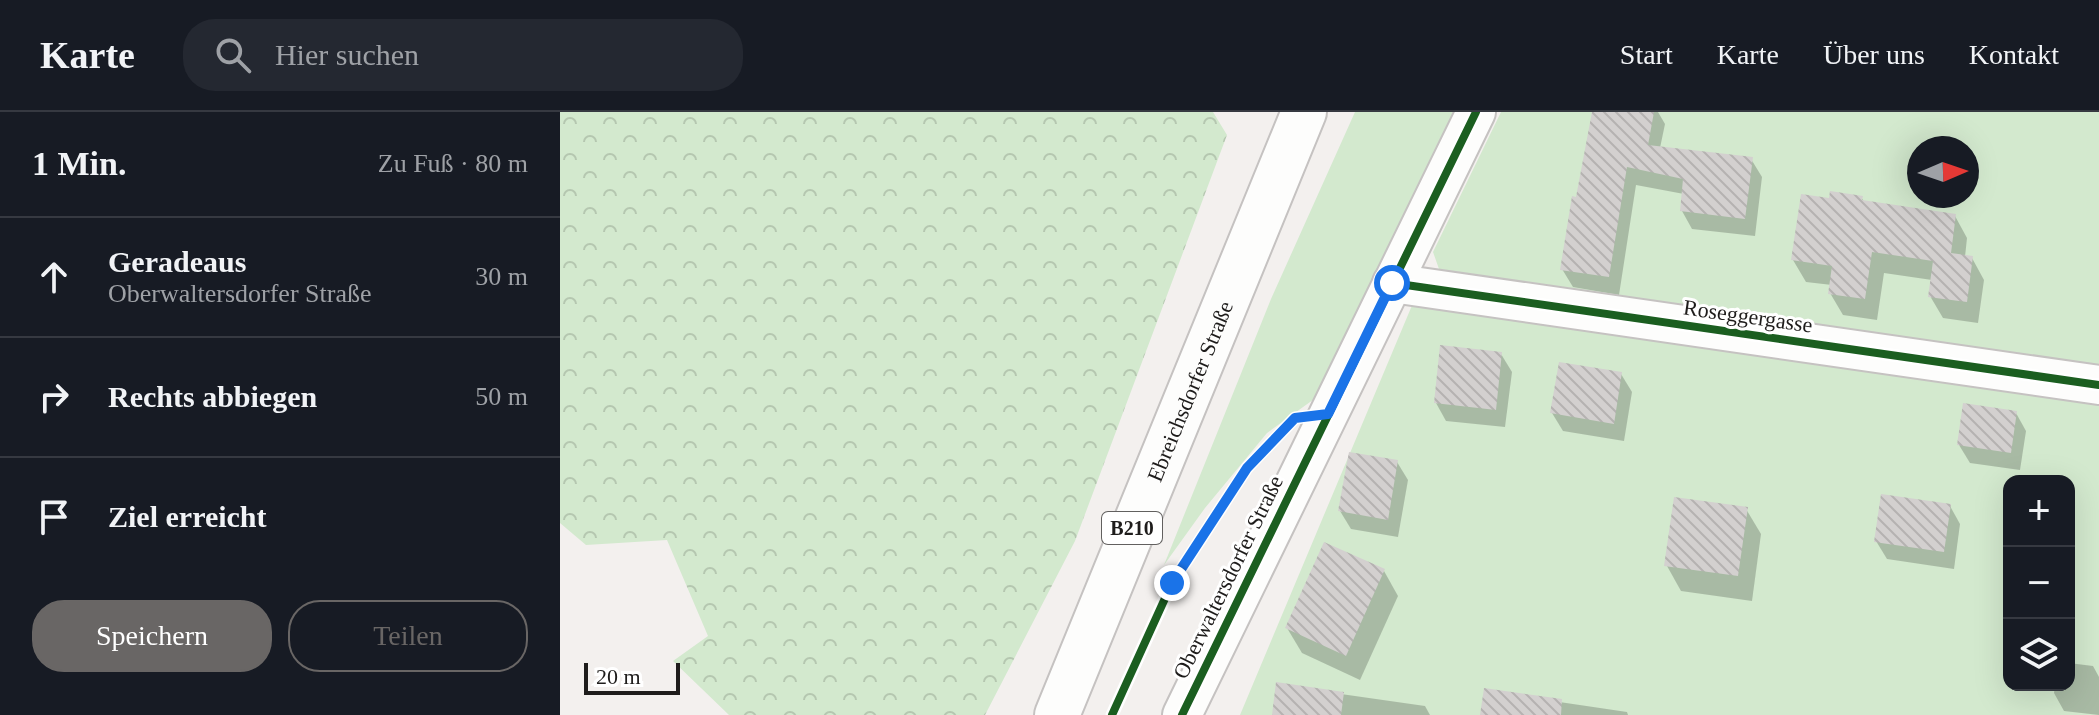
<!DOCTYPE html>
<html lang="de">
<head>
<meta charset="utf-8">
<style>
  body { margin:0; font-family:Georgia,serif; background:#242831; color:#f1f3f6 }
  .controls { position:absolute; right:24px; bottom:24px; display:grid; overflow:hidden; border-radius:16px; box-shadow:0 8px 32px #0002 }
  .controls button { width:72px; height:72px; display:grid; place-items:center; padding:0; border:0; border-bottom:2px solid #363941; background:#171b24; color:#f1f3f6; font:40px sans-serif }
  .compass { position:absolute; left:1347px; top:24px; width:72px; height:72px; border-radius:50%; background:#171b24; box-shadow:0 8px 32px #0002; rotate:88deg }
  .scale { position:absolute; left:24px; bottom:20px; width:96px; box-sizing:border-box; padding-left:8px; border:4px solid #1e1c1b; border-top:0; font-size:22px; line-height:28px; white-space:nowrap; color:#1e1c1b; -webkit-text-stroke:6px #fff; paint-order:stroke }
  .stop { position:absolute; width:24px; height:24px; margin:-18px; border:6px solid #1a73e8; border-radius:50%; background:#fff }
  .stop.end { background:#1a73e8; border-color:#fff; box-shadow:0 2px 8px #0008 }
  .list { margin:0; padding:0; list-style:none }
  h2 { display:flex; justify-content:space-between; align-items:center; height:104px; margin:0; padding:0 32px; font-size:34px }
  h2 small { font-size:26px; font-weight:400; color:#9ea1a6 }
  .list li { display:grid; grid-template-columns:52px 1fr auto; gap:24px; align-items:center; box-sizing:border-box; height:120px; padding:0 32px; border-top:2px solid #363941 }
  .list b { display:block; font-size:30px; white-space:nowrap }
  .list p { margin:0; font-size:26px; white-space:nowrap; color:#9ea1a6 }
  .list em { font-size:26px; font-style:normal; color:#9ea1a6 }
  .actions { display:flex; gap:16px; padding:24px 32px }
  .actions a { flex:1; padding:18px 0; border:2px solid #696665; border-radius:32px; text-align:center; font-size:28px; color:#696665 }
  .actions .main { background:#696665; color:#fff }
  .icon { flex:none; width:44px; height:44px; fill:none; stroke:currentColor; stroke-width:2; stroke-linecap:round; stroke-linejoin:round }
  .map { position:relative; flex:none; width:1539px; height:603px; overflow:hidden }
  header { display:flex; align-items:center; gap:48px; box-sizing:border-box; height:112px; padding:0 40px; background:#171b24; border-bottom:2px solid #363941 }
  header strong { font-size:38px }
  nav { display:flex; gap:44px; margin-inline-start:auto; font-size:28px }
  .search { width:560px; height:72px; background:#242831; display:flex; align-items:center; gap:20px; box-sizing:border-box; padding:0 28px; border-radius:32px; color:#9ea1a6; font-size:30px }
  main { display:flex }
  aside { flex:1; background:#171b24 }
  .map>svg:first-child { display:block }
  .green { fill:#d3e9ce; fill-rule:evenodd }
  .forest { fill:url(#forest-crowns) }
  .shadow { fill:#0003 }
  .building { fill:url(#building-back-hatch) }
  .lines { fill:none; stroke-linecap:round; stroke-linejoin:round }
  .minor-casing { stroke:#c5c2c1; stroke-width:42 }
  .primary-casing { stroke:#c5c2c1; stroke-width:48 }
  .minor { stroke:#fdfdfc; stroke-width:38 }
  .primary { stroke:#fdfdfc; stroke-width:44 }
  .cycleway-casing { stroke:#fff; stroke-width:13 }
  .cycleway { stroke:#1b5e20; stroke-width:8 }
  .route { stroke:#1a73e8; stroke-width:10 }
  .labels { text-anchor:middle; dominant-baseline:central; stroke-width:6; stroke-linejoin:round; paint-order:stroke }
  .shield { fill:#fff; stroke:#62605f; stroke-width:2 }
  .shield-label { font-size:20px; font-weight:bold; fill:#1e1c1b }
  .street-label { font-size:22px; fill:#1e1c1b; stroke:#fff }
</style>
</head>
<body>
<header>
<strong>Karte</strong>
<div class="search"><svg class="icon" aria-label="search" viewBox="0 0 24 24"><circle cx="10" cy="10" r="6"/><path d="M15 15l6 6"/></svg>Hier suchen</div>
<nav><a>Start</a><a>Karte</a><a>Über uns</a><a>Kontakt</a></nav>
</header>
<main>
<aside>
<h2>1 Min.<small>Zu Fuß · 80 m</small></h2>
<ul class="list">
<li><svg class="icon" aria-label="ahead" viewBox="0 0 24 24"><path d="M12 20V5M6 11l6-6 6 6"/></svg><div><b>Geradeaus</b><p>Oberwaltersdorfer Straße</p></div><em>30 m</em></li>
<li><svg class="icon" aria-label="right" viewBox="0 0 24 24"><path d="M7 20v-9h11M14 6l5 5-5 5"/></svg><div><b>Rechts abbiegen</b></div><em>50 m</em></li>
<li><svg class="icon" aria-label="arrive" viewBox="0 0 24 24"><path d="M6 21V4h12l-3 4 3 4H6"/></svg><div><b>Ziel erreicht</b></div></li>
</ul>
<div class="actions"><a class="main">Speichern</a><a>Teilen</a></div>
</aside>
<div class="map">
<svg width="1539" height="603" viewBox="0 0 1539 603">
  <defs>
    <pattern id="forest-crowns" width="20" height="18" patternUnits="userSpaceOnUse" patternTransform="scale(2)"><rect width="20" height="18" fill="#d3e9ce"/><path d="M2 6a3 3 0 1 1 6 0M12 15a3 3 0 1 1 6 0" fill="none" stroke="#b5c7b0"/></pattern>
    <pattern id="building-back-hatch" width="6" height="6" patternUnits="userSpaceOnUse" patternTransform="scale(2)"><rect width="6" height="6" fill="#d3d0cf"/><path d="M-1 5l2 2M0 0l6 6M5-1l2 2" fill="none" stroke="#b5b2b1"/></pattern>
  </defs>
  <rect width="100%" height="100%" fill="#f3f0ee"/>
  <g class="green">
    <path d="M 795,0 L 894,0 L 757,285 L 707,321 L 645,396 L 604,453 L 711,187 Z"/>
    <path d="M 941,0 L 1539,0 L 1539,253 L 879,157 L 873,140 ZM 1359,36 L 1407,36 L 1407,84 L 1359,84 Z"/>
    <path d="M 853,191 L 1539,291 L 1539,603 L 680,603 ZM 1449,369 L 1509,369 L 1509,573 L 1449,573 Z"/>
  </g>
  <path class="forest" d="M 0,0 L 653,0 L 667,23 L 515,429 L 425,603 L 169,603 L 113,549 L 148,524 L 107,428 L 26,433 L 0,411 Z"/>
  <g class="shadow">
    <path d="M 1034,0 L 1098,0 L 1105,12 L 1100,36 L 1191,47 L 1202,65 L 1195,124 L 1132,117 L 1122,99 L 1124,82 L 1076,73 L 1059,183 L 1013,175 L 1002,157 Z"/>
    <path d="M 1301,85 L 1305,91 L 1395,104 L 1407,126 L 1405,145 L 1412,146 L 1424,168 L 1418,211 L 1383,206 L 1370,184 L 1372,168 L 1324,161 L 1317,208 L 1283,203 L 1270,181 L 1272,173 L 1246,170 L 1233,148 L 1270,88 Z"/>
    <path d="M 941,242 L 952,260 L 945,315 L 886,309 L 876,291 Z"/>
    <path d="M 1061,262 L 1072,280 L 1064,329 L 1003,319 L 992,301 Z"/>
    <path d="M 1456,301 L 1466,319 L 1460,358 L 1410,351 L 1399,333 Z"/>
    <path d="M 837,350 L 848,368 L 838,425 L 791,417 L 780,399 Z"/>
    <path d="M 1390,394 L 1400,412 L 1394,457 L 1327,447 L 1316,429 Z"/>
    <path d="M 1186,397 L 1201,422 L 1192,489 L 1121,479 L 1107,454 Z"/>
    <path d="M 824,459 L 838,484 L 800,568 L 742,541 L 727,516 Z"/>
    <path d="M 1509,551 L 1533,554 L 1539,565 L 1539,603 L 1504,599 L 1494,581 L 1495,573 L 1509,573 Z"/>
    <path d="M 718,573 L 865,594 L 870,603 L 714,603 Z"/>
    <path d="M 926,579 L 1067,600 L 1068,603 L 922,603 Z"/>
  </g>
  <g class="building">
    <path d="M 1032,0 L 1094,0 L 1088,33 L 1193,45 L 1185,107 L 1120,99 L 1123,67 L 1067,55 L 1049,165 L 1000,158 L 1012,84 L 1016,85 Z"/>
    <path d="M 1270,79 L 1303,84 L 1302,88 L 1396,102 L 1391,141 L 1413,144 L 1407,190 L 1368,185 L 1373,149 L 1312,140 L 1305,187 L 1268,182 L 1272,154 L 1231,148 L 1241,82 L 1269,86 Z"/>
    <path d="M 880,233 L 942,240 L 936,298 L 874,291 Z"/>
    <path d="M 999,250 L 1062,260 L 1054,312 L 990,301 Z"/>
    <path d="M 1403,291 L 1457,299 L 1451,341 L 1397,333 Z"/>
    <path d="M 789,340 L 838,348 L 828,408 L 778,399 Z"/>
    <path d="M 1321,382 L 1391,392 L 1384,440 L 1314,430 Z"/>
    <path d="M 1114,385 L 1188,395 L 1178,464 L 1104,454 Z"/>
    <path d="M 764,430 L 825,457 L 786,544 L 725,516 Z"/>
    <path d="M 716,570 L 784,580 L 781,603 L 712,603 Z"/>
    <path d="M 924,576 L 1002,587 L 1001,603 L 920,603 Z"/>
  </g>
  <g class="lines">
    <g class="minor-casing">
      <g id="minor">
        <path d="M 832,171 L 1539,273"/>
        <path d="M 622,603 L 916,0"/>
      </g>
    </g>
    <g class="primary-casing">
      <g id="primary">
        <path id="s1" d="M 497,603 L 744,0"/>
      </g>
    </g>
    <use href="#minor" class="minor"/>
    <use href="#primary" class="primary"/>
    <g class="cycleway-casing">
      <g id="cycleway">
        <path d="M 832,171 L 1539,273"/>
        <path d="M 552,603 L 612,471 L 687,356 L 735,306 L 768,302"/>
        <path d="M 622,603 L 916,0"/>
      </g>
    </g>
    <use href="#cycleway" class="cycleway"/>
  </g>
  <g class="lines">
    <path class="route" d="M 612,471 L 687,356 L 735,306 L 768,302 L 832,171"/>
  </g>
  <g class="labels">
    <rect class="shield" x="542" y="400" width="60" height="32" rx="6"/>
    <g class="shield-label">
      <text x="572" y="416">B210</text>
    </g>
    <g class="street-label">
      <text transform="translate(1188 204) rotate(8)">Roseggergasse</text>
      <text stroke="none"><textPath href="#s1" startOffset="350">Ebreichsdorfer Straße</textPath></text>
      <text transform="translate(668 465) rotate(-64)">Oberwaltersdorfer Straße</text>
    </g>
  </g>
</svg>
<div class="controls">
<button>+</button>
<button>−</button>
<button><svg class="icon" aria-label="layers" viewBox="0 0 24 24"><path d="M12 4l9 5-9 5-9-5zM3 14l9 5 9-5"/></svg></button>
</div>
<svg class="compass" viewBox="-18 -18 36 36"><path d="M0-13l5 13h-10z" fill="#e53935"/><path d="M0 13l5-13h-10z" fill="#9ea1a6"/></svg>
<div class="scale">20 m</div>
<div class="stop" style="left:832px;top:171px"></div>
<div class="stop end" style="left:612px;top:471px"></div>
</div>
</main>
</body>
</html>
